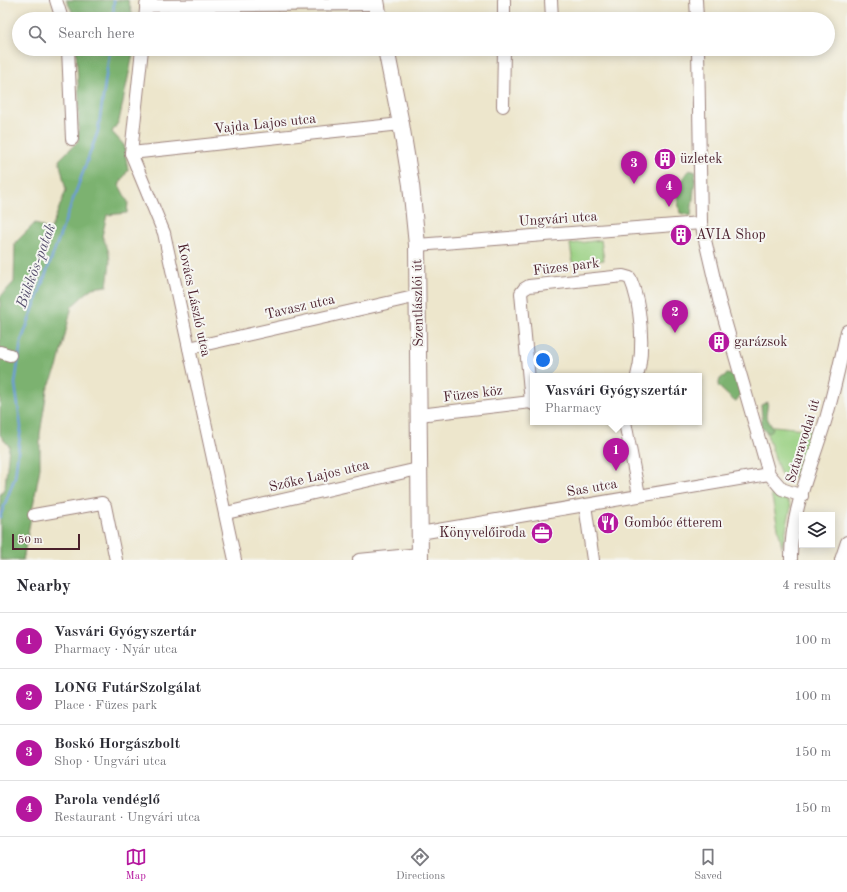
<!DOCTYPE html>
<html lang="en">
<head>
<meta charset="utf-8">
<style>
  body { margin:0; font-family:"Old Standard TT",serif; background:#f2f2f3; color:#2b2b33 }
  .controls { position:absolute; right:12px; bottom:12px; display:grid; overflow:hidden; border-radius:0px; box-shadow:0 2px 10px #0003 }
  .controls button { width:36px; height:36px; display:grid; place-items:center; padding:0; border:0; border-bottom:1px solid #e1e1e2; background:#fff; color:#2b2b33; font:20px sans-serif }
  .scale { position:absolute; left:12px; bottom:10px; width:68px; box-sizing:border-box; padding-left:4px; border:2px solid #4a1f2b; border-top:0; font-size:11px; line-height:14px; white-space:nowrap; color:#4a1f2b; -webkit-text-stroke:3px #f6f6f2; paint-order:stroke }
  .you { position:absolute; left:543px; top:360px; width:14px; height:14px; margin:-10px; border:3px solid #fff; border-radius:50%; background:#1a73e8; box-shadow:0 0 0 6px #1a73e833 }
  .badge { display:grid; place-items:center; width:26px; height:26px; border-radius:50%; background:#b5179e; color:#fff; font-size:13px; font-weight:700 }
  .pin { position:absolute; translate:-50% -33px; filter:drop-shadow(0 1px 2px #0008) }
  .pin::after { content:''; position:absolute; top:21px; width:14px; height:12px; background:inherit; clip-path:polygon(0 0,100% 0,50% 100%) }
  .popup { position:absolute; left:530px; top:373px; width:172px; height:52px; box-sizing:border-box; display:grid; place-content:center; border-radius:0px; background:#fff; filter:drop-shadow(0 1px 3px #0005); font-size:13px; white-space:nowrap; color:#7c7c81 }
  .popup b { font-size:15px; color:#2b2b33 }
  .popup::after { content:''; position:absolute; left:50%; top:100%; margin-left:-8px; border:8px solid transparent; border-top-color:#fff }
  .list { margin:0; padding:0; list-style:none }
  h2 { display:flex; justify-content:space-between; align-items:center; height:52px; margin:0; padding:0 16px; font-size:17px }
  h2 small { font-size:13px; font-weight:400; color:#7c7c81 }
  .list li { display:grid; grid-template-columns:26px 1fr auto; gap:12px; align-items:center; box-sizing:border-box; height:56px; padding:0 16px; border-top:1px solid #e1e1e2 }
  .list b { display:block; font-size:15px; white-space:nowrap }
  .list p { margin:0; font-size:13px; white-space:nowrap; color:#7c7c81 }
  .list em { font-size:13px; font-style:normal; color:#7c7c81 }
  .icon { flex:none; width:22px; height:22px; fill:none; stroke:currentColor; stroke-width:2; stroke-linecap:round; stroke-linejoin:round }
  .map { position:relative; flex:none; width:847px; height:560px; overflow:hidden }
  .search { position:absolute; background:#fff; box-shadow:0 2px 10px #0003; left:12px; right:12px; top:12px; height:44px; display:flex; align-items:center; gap:10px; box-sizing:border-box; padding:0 14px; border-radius:22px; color:#7c7c81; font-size:15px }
  .sheet { height:276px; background:#fff }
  nav { display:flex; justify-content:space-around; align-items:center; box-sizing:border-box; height:56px; border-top:1px solid #e1e1e2; background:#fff; font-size:11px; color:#7c7c81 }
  nav a { display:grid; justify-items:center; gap:2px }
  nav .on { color:#b5179e }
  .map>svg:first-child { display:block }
  .green { fill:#9ad082; stroke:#727856 }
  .forest { fill:#7bb270; stroke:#62684e }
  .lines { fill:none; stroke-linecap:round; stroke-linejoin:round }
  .stream { stroke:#6c9dd6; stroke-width:2.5 }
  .minor-casing { stroke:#9c827c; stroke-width:14 }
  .major-casing { stroke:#9c827c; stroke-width:18 }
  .minor { stroke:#fff; stroke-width:12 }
  .major { stroke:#fff; stroke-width:16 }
  .labels { text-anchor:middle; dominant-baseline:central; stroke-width:4; stroke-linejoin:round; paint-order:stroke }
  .street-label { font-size:14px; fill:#4a1f2b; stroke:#f6f6f2 }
  .poi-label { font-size:14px; fill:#4a1f2b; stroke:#f6f6f2; text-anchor:start }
  .water-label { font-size:15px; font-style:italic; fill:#58516f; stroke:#f6f6f2 }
</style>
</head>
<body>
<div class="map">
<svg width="847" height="560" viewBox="0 0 847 560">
  <rect width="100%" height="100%" fill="#f6f6f2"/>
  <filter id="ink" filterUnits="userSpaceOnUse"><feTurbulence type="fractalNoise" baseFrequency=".025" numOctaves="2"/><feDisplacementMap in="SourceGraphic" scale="8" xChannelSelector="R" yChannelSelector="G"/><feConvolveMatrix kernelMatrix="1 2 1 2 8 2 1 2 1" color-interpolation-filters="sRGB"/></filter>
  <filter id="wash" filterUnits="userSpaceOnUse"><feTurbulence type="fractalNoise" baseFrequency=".012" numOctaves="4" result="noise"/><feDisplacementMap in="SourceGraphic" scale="16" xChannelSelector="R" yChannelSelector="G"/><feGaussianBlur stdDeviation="0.9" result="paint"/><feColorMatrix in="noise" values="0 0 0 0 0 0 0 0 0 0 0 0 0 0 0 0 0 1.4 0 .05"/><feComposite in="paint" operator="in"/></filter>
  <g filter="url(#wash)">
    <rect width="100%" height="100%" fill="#ede6cc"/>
    <g class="green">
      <path d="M 601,240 L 604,260 L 573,264 L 570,244 Z"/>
      <path d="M 764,425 L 815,430 L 804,467 L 793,478 L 784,478 L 780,473 Z"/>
      <path d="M 770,488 L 786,498 L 791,507 L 782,548 Z"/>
    </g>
    <g class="forest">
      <path d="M 66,0 L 128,0 L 134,19 L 73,19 L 72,11 Z"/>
      <path d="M 76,49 L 134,49 L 119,121 L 112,132 L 124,145 L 128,170 L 119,185 L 128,202 L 127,213 L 107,215 L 102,236 C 113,257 110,263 107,286 L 92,288 L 72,306 L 57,368 L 47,390 L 40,434 L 40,468 L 23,560 L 0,560 L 0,495 L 5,487 L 9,446 L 0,435 L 0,297 L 14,282 L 15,243 L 35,223 L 50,231 L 66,190 L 59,160 L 78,141 L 79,99 Z"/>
      <path d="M 690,170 L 696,172 L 691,216 L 680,213 L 677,195 L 659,194 L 661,190 C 669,188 677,186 682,180 C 686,175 685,172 690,170 Z"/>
      <path d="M 727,374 L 735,376 C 739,386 744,392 736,401 L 734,401 L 718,386 L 720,379 Z"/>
      <path d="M 768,402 L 766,416 L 773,429 L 769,433 L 760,427 L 762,417 L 761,405 Z"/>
    </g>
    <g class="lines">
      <g class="stream">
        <path d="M 113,19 L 114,0"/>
        <path d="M 0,517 L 15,477 L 21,427 L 15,384 L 21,342 L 98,131 L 110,49"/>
      </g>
    </g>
  </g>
  <g filter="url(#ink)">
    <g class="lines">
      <g class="minor-casing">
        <g id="minor">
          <path d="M 56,0 L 62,19"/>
          <path d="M 551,0 L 552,19"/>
          <path d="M 696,0 L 697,19"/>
          <path d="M 146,6 L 376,4"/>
          <path d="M 145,19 L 147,0"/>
          <path d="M 504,19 L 504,0"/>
          <path d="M 68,49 L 72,139"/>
          <path d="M 142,49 L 131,153 L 164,233 L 235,560"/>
          <path d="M 698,49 L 701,223 L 719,300 L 769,474 L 782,489 L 802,496"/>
          <path d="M 503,106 L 504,49"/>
          <path d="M 131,153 L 401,124"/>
          <path d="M 417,245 L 701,223"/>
          <path d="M 189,348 L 418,296"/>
          <path d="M 0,352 L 10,355"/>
          <path d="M 533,404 L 531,402 L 521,293 L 524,289 L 529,286 L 623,276 L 630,278 C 641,303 645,349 637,376"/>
          <path d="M 419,415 L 531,402"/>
          <path d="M 625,422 L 639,495"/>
          <path d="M 585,505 L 593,560"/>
          <path d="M 226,513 L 418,469"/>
          <path d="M 34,515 L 102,503 L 105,506 L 116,560"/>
          <path d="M 420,533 L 769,474"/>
          <path d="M 359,560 L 420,554"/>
          <path d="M 791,560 C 790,510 814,462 827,415 C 835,387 841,359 847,331"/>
          <path d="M 841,560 L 847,542"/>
        </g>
      </g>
      <g class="major-casing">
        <g id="major">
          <path d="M 376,0 L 379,19"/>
          <path d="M 386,49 L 401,124 L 411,185 L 417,245 L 420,560"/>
        </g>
      </g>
      <use href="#minor" class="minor"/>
      <use href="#major" class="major"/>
    </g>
  </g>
  <defs>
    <g id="building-disc" transform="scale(1.15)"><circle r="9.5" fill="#b5179e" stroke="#f6f6f2"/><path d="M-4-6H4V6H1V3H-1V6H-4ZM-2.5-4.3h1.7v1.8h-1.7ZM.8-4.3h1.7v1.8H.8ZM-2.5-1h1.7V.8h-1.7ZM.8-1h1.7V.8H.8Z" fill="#fff"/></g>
    <g id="restaurant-disc" transform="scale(1.15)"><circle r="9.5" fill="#b5179e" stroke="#f6f6f2"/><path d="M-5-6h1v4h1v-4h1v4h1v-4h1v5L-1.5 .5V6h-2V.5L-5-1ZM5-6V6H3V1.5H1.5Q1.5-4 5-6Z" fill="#fff"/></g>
    <g id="office-disc" transform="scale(1.15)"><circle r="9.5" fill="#b5179e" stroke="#f6f6f2"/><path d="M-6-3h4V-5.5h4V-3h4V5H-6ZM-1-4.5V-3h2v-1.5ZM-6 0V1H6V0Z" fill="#fff"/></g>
  </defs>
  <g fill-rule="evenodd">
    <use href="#building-disc" x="665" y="159"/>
    <use href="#building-disc" x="681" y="235"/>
    <use href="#building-disc" x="719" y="342"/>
    <use href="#restaurant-disc" x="608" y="523"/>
    <use href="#office-disc" x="542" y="533"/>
  </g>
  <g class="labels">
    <g class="street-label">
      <text transform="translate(265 124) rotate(-6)">Vajda Lajos utca</text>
      <text transform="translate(558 219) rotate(-4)">Ungvári utca</text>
      <text transform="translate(566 267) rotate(-7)">Füzes park</text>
      <text transform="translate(194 300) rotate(78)">Kovács László utca</text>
      <text transform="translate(418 303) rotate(-91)">Szentlászlói út</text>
      <text transform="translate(300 307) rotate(-13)">Tavasz utca</text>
      <text transform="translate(473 394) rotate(-7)">Füzes köz</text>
      <text transform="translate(803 441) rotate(-73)">Sztaravodai út</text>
      <text transform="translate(319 476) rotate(-13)">Szőke Lajos utca</text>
      <text transform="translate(592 488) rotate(-10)">Sas utca</text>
    </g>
    <g class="poi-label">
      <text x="680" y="159">üzletek</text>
      <text x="696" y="235">AVIA Shop</text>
      <text x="734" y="342">garázsok</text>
      <text x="624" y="523">Gombóc étterem</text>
      <text x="526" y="533" text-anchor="end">Könyvelőiroda</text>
    </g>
    <g class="water-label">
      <text transform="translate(37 266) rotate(-70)">Bükkös-patak</text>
    </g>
  </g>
</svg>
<div class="controls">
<button><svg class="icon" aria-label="layers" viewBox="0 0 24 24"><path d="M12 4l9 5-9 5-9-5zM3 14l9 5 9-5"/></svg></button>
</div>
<div class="scale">50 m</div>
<div class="you"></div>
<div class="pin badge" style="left:616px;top:471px">1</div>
<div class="popup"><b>Vasvári Gyógyszertár</b>Pharmacy</div>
<div class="pin badge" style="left:675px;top:333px">2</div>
<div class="pin badge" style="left:634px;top:184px">3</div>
<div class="pin badge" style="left:669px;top:207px">4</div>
<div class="search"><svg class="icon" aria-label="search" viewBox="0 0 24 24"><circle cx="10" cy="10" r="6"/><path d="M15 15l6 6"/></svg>Search here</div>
</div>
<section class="sheet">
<h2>Nearby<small>4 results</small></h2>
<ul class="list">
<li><span class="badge">1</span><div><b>Vasvári Gyógyszertár</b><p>Pharmacy · Nyár utca</p></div><em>100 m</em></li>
<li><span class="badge">2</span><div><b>LONG FutárSzolgálat</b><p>Place · Füzes park</p></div><em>100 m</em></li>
<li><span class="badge">3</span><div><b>Boskó Horgászbolt</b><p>Shop · Ungvári utca</p></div><em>150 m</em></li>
<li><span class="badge">4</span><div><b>Parola vendéglő</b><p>Restaurant · Ungvári utca</p></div><em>150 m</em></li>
</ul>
</section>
<nav>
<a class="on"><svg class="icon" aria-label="map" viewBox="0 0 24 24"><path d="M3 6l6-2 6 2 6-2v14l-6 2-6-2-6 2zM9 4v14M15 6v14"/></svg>Map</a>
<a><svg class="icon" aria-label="directions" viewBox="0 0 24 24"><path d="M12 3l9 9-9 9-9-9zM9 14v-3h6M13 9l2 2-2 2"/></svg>Directions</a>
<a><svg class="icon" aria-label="saved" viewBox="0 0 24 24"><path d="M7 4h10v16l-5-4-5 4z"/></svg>Saved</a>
</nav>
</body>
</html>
